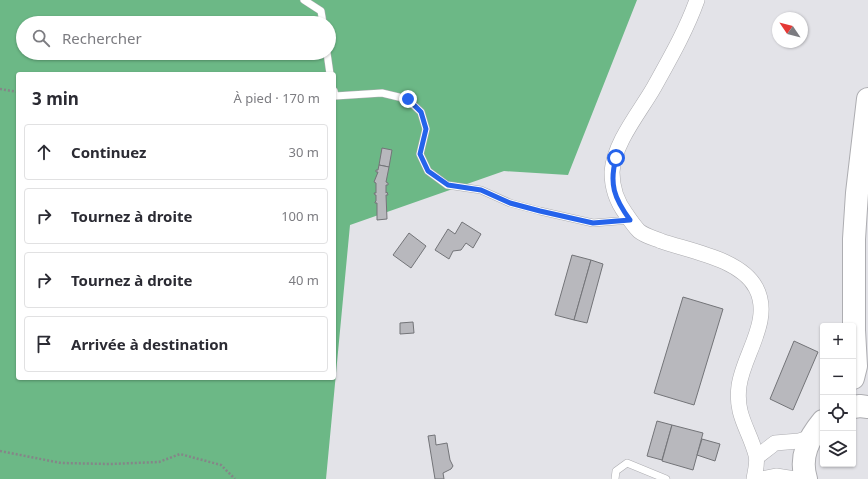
<!DOCTYPE html>
<html lang="fr">
<head>
<meta charset="utf-8">
<style>
  body { margin:0; font-family:"Noto Sans",sans-serif; background:#f7f7f7; color:#2b2b33 }
  .controls { position:absolute; right:12px; bottom:12px; display:grid; overflow:hidden; border-radius:4px; box-shadow:0 1px 3px #0004 }
  .controls button { width:36px; height:36px; display:grid; place-items:center; padding:0; border:0; border-bottom:1px solid #e1e1e2; background:#fff; color:#2b2b33; font:20px sans-serif }
  .compass { position:absolute; left:772px; top:12px; width:36px; height:36px; border-radius:50%; background:#fff; box-shadow:0 1px 3px #0004; rotate:305deg }
  .stop { position:absolute; width:12px; height:12px; margin:-9px; border:3px solid #2563eb; border-radius:50%; background:#fff }
  .stop.end { background:#2563eb; border-color:#fff; box-shadow:0 1px 4px #0008 }
  .list { margin:0; padding:0; list-style:none }
  h2 { display:flex; justify-content:space-between; align-items:center; height:52px; margin:0; padding:0 16px; font-size:17px }
  h2 small { font-size:13px; font-weight:400; color:#7c7c81 }
  .list li { display:grid; grid-template-columns:26px 1fr auto; gap:12px; align-items:center; box-sizing:border-box; height:56px; margin:0 8px 8px; padding:0 8px; border:1px solid #e1e1e2; border-radius:4px }
  .list b { display:block; font-size:15px; white-space:nowrap }
  .list em { font-size:13px; font-style:normal; color:#7c7c81 }
  .icon { flex:none; width:22px; height:22px; fill:none; stroke:currentColor; stroke-width:2; stroke-linecap:round; stroke-linejoin:round }
  .map { position:relative; flex:none; width:868px; height:479px; overflow:hidden }
  .search { position:absolute; background:#fff; box-shadow:0 1px 3px #0004; left:16px; top:16px; width:320px; height:44px; display:flex; align-items:center; gap:10px; box-sizing:border-box; padding:0 14px; border-radius:22px; color:#7c7c81; font-size:15px }
  .panel { position:absolute; background:#fff; box-shadow:0 1px 3px #0004; left:16px; top:72px; width:320px; height:308px; border-radius:4px }
  .map>svg:first-child { display:block }
  .forest { fill:#6cb886; fill-rule:evenodd }
  .building { fill:#b8b8bd; stroke:#737478 }
  .lines { fill:none; stroke-linecap:round; stroke-linejoin:round }
  .service-casing { stroke:#adadb1; stroke-width:8 }
  .minor-casing { stroke:#adadb1; stroke-width:16 }
  .primary-casing { stroke:#adadb1; stroke-width:24 }
  .path { stroke:#858588; stroke-width:2.5; stroke-dasharray:2 2; stroke-linecap:butt }
  .service { stroke:#fff; stroke-width:7 }
  .minor { stroke:#fff; stroke-width:15 }
  .primary { stroke:#fff; stroke-width:22 }
  .route { stroke:#2563eb; stroke-width:5 }
</style>
</head>
<body>
<div class="map">
<svg width="868" height="479" viewBox="0 0 868 479">
  <rect width="100%" height="100%" fill="#e3e3e8"/>
  <path class="forest" d="M 0,0 L 637,0 L 568,175 L 504,171 L 350,225 L 326,479 L 0,479 ZM 23,23 L 329,23 L 329,53 L 23,53 ZM 18,74 L 334,74 L 334,378 L 18,378 Z"/>
  <g class="building">
    <path d="M 382,148 L 392,150 L 389,167 L 379,165 Z"/>
    <path d="M 379,165 L 389,167 L 386,182 L 388,183 L 388,185 L 386,185 L 386,193 L 387,192 L 388,195 L 386,195 L 387,219 L 377,220 L 377,203 L 375,203 L 375,202 L 376,201 L 376,195 L 375,195 L 374,193 L 376,193 L 376,183 L 374,182 L 378,172 L 376,172 L 376,170 L 378,170 Z"/>
    <path d="M 462,222 L 481,234 L 473,248 L 466,243 L 461,250 L 453,251 L 449,259 L 435,250 L 448,229 L 455,234 Z"/>
    <path d="M 409,233 L 426,246 L 411,268 L 393,255 Z"/>
    <path d="M 572,255 L 591,260 L 574,320 L 555,315 Z"/>
    <path d="M 591,260 L 603,264 L 587,323 L 574,320 Z"/>
    <path d="M 683,297 L 723,309 L 694,405 L 654,393 Z"/>
    <path d="M 413,322 L 414,333 L 400,334 L 400,323 Z"/>
    <path d="M 794,341 L 818,352 L 793,410 L 770,399 Z"/>
    <path d="M 657,421 L 672,425 L 662,460 L 647,456 Z"/>
    <path d="M 672,425 L 703,433 L 693,470 L 662,461 Z"/>
    <path d="M 435,435 L 436,445 L 447,443 L 450,460 L 453,466 L 451,469 L 443,473 L 444,479 L 435,479 L 428,436 Z"/>
    <path d="M 702,439 L 720,444 L 715,461 L 697,455 Z"/>
  </g>
  <g class="lines">
    <g class="service-casing">
      <g id="service">
        <path d="M 304,0 L 321,11 L 323,23"/>
        <path d="M 327,53 L 330,74"/>
        <path d="M 334,91 L 335,96 L 382,93 L 407,99 L 421,112 L 426,129 L 420,154 L 428,171 L 447,185 L 481,190 L 510,203 L 540,211 L 593,223 L 630,220"/>
        <path d="M 615,479 L 616,471 L 627,463 L 666,479"/>
      </g>
    </g>
    <g class="minor-casing">
      <g id="minor">
        <path d="M 697,0 C 686,31 669,60 653,89 C 639,113 614,143 612,172 C 612,188 617,202 626,214 C 630,220 634,226 639,231 C 645,236 654,238 661,241 C 690,251 741,259 756,288 C 773,320 743,355 739,386 C 735,415 749,429 756,455 C 758,462 755,472 754,479"/>
        <path d="M 757,457 L 775,443 L 799,441 L 806,439 L 813,433"/>
        <path d="M 761,479 L 776,476 L 795,479"/>
      </g>
    </g>
    <g class="primary-casing">
      <g id="primary">
        <path d="M 853,378 L 856,366 L 854,330 L 854,239 L 857,193 L 868,99"/>
        <path d="M 853,407 L 860,406 L 868,407"/>
        <path d="M 806,479 C 799,456 809,438 823,421"/>
      </g>
    </g>
    <g class="path">
      <path d="M 0,89 L 18,92"/>
      <path d="M 0,451 L 61,463 L 110,464 L 159,462 L 180,454 L 221,465 L 235,479"/>
    </g>
    <use href="#service" class="service"/>
    <use href="#minor" class="minor"/>
    <use href="#primary" class="primary"/>
  </g>
  <g class="lines">
    <path class="route" d="M 408,99 L 421,112 L 426,129 L 420,154 L 428,171 L 448,185 L 481,190 L 510,203 L 540,211 L 593,223 L 630,220 C 614,198 609,184 616,158"/>
  </g>
</svg>
<div class="controls">
<button>+</button>
<button>−</button>
<button><svg class="icon" aria-label="locate" viewBox="0 0 24 24"><circle cx="12" cy="12" r="6"/><path d="M12 2v4M12 18v4M2 12h4M18 12h4"/></svg></button>
<button><svg class="icon" aria-label="layers" viewBox="0 0 24 24"><path d="M12 4l9 5-9 5-9-5zM3 14l9 5 9-5"/></svg></button>
</div>
<svg class="compass" viewBox="-18 -18 36 36"><path d="M0-13l5 13h-10z" fill="#e53935"/><path d="M0 13l5-13h-10z" fill="#7c7c81"/></svg>
<div class="stop" style="left:616px;top:158px"></div>
<div class="stop end" style="left:408px;top:99px"></div>
<div class="search"><svg class="icon" aria-label="search" viewBox="0 0 24 24"><circle cx="10" cy="10" r="6"/><path d="M15 15l6 6"/></svg>Rechercher</div>
<section class="panel">
<h2>3 min<small>À pied · 170 m</small></h2>
<ul class="list">
<li><svg class="icon" aria-label="ahead" viewBox="0 0 24 24"><path d="M12 20V5M6 11l6-6 6 6"/></svg><div><b>Continuez</b></div><em>30 m</em></li>
<li><svg class="icon" aria-label="right" viewBox="0 0 24 24"><path d="M7 20v-9h11M14 6l5 5-5 5"/></svg><div><b>Tournez à droite</b></div><em>100 m</em></li>
<li><svg class="icon" aria-label="right" viewBox="0 0 24 24"><path d="M7 20v-9h11M14 6l5 5-5 5"/></svg><div><b>Tournez à droite</b></div><em>40 m</em></li>
<li><svg class="icon" aria-label="arrive" viewBox="0 0 24 24"><path d="M6 21V4h12l-3 4 3 4H6"/></svg><div><b>Arrivée à destination</b></div></li>
</ul>
</section>
</div>
</body>
</html>
